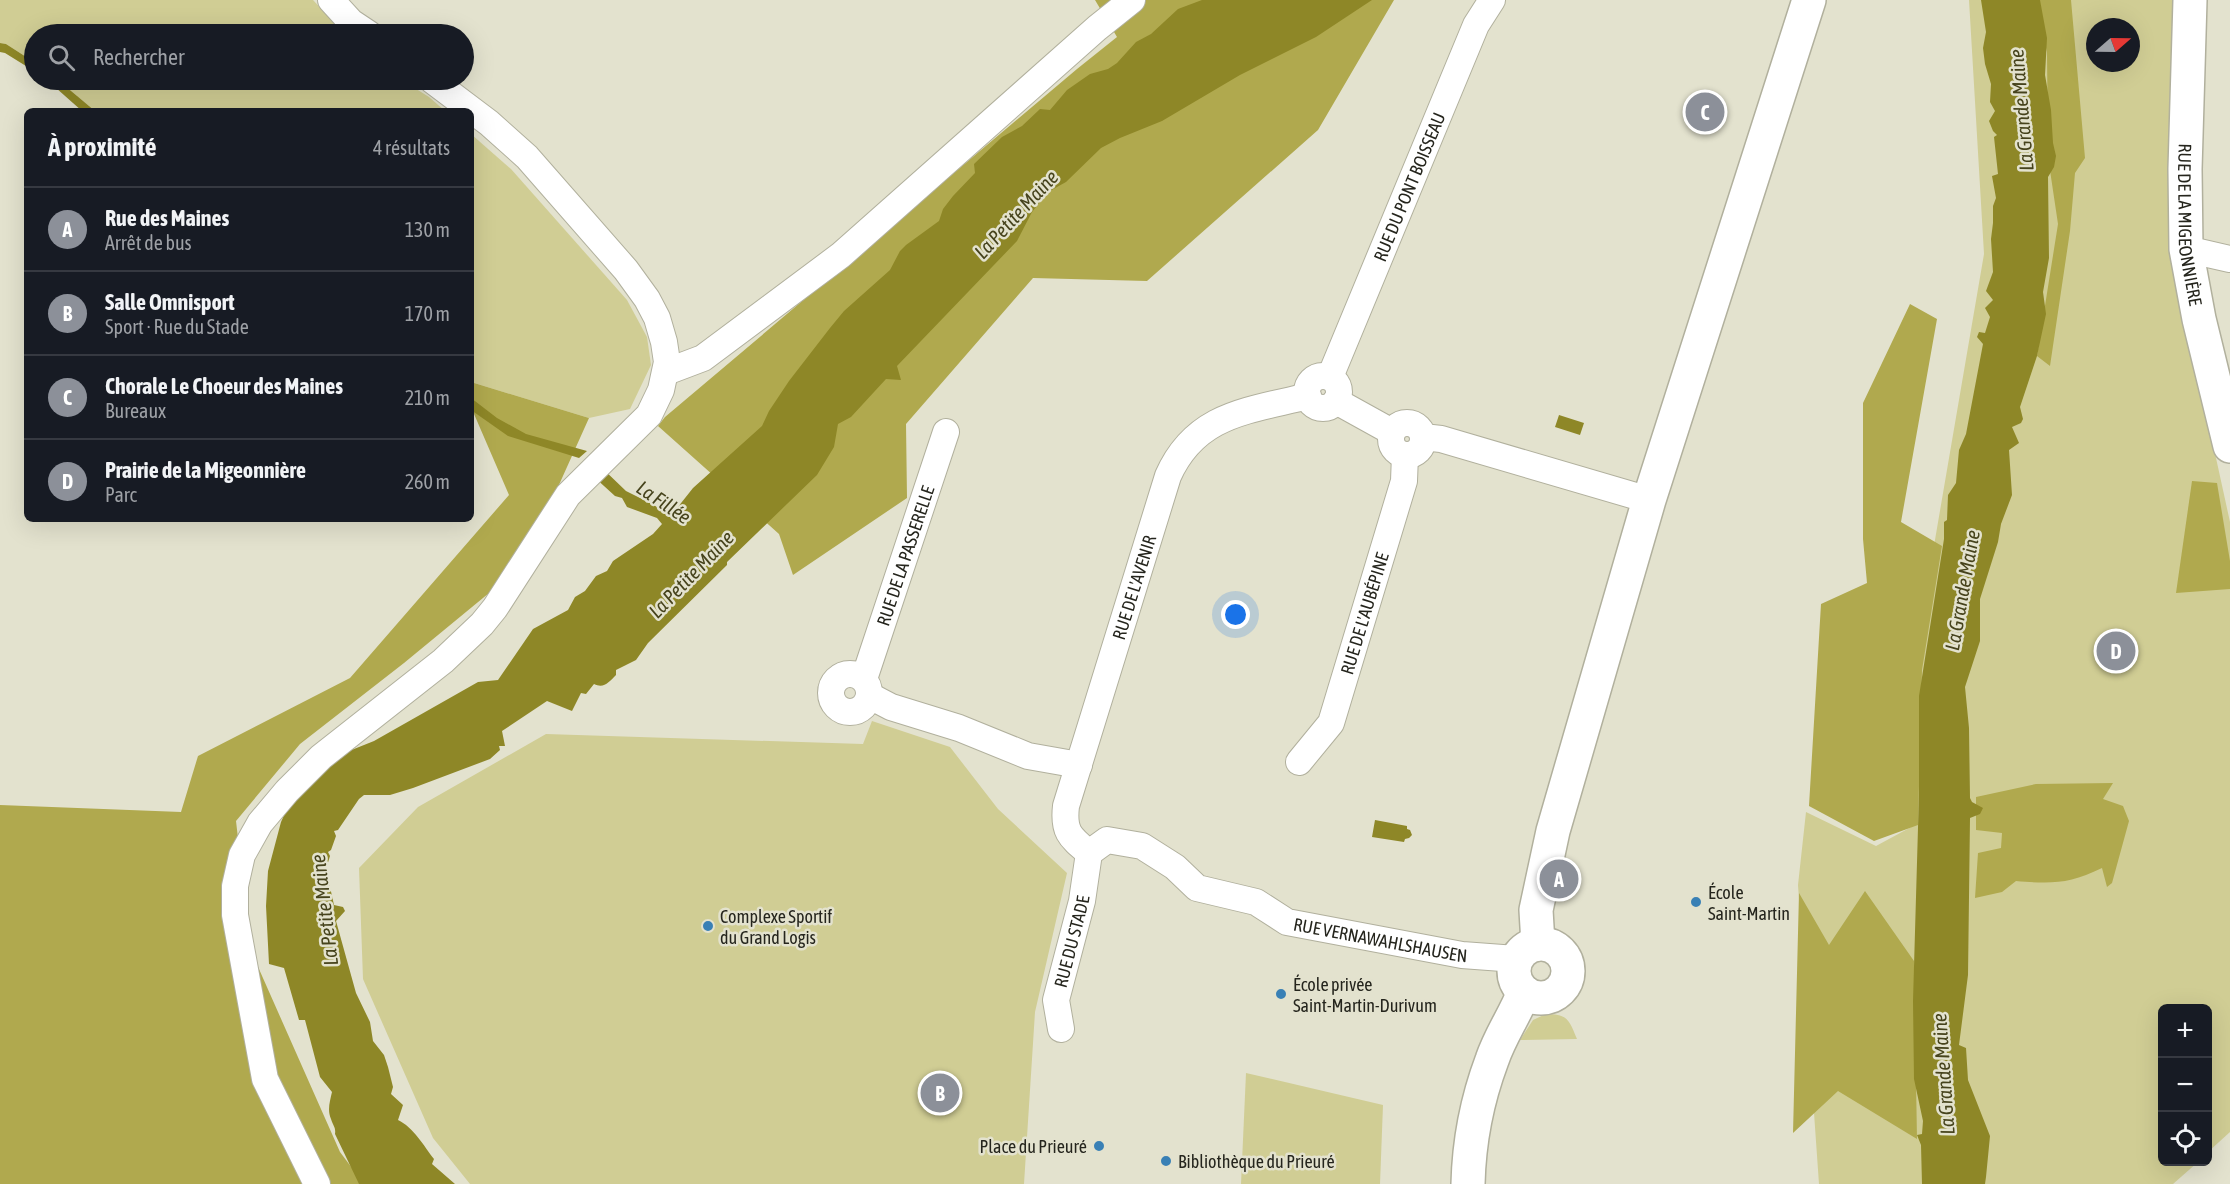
<!DOCTYPE html>
<html lang="fr">
<head>
<meta charset="utf-8">
<style>
  body { margin:0; font-family:"Asap Condensed",sans-serif; background:#20242c; color:#f1f3f6 }
  .controls { position:absolute; right:18px; bottom:18px; display:grid; overflow:hidden; border-radius:9px; box-shadow:0 6px 24px #0002 }
  .controls button { width:54px; height:54px; display:grid; place-items:center; padding:0; border:0; border-bottom:2px solid #363941; background:#171b24; color:#f1f3f6; font:30px sans-serif }
  .compass { position:absolute; left:2086px; top:18px; width:54px; height:54px; border-radius:50%; background:#171b24; box-shadow:0 6px 24px #0002; rotate:70deg }
  .you { position:absolute; left:1236px; top:615px; width:21px; height:21px; margin:-15px; border:4px solid #fff; border-radius:50%; background:#1a73e8; box-shadow:0 0 0 9px #1a73e833 }
  .badge { display:grid; place-items:center; width:39px; height:39px; border-radius:50%; background:#8c9099; color:#fff; font-size:20px; font-weight:700 }
  .pin { position:absolute; translate:-50% -50%; border:3px solid #fff; box-shadow:0 2px 6px #0006 }
  .list { margin:0; padding:0; list-style:none }
  h2 { display:flex; justify-content:space-between; align-items:center; height:78px; margin:0; padding:0 24px; font-size:26px }
  h2 small { font-size:20px; font-weight:400; color:#9ea1a6 }
  .list li { display:grid; grid-template-columns:39px 1fr auto; gap:18px; align-items:center; box-sizing:border-box; height:84px; padding:0 24px; border-top:2px solid #363941 }
  .list b { display:block; font-size:22px; white-space:nowrap }
  .list p { margin:0; font-size:20px; white-space:nowrap; color:#9ea1a6 }
  .list em { font-size:20px; font-style:normal; color:#9ea1a6 }
  .icon { flex:none; width:33px; height:33px; fill:none; stroke:currentColor; stroke-width:2; stroke-linecap:round; stroke-linejoin:round }
  .map { position:relative; flex:none; width:2230px; height:1184px; overflow:hidden }
  .search { position:absolute; background:#171b24; box-shadow:0 6px 24px #0002; left:24px; top:24px; width:450px; height:66px; display:flex; align-items:center; gap:15px; box-sizing:border-box; padding:0 21px; border-radius:33px; color:#9ea1a6; font-size:22px }
  .panel { position:absolute; background:#171b24; box-shadow:0 6px 24px #0002; left:24px; top:108px; width:450px; height:414px; border-radius:9px }
  .map>svg:first-child { display:block }
  .green { fill:#d0cd94; fill-rule:evenodd }
  .forest { fill:#b0a94e }
  .water { fill:#8e8727 }
  .lines { fill:none; stroke-linecap:round; stroke-linejoin:round }
  .street-casing { stroke:#b1b09d; stroke-width:28 }
  .secondary-casing { stroke:#b1b09d; stroke-width:36 }
  .primary-casing { stroke:#b1b09d; stroke-width:36 }
  .street { stroke:#fff; stroke-width:26 }
  .secondary { stroke:#fff; stroke-width:33 }
  .primary { stroke:#fff; stroke-width:33 }
  .poi-dot { fill:#3980b5; stroke:#e3e2ce; stroke-width:2 }
  .labels { text-anchor:middle; dominant-baseline:central; stroke-width:5; stroke-linejoin:round; paint-order:stroke }
  .street-label { font-size:18px; fill:#25251d; stroke:#e3e2ce }
  .poi-label { font-size:18px; fill:#25251d; stroke:#e3e2ce; text-anchor:start }
  .water-label { font-size:20px; font-style:italic; fill:#46431c; stroke:#e3e2ce }
</style>
</head>
<body>
<div class="map">
<svg width="2230" height="1184" viewBox="0 0 2230 1184">
  <rect width="100%" height="100%" fill="#e3e2ce"/>
  <g class="green">
    <path d="M 0,0 L 313,0 L 345,34 L 34,34 L 34,62 L 6,44 L 0,43 Z"/>
    <path d="M 1969,0 L 2180,0 L 2174,266 L 2230,522 L 2230,1132 L 2208,1152 L 2208,1008 L 2162,1008 L 2162,1162 L 2198,1162 L 2173,1184 L 1819,1184 L 1798,885 L 1806,812 L 1876,846 L 1913,826 L 1912,674 L 1984,254 ZM 2095,27 L 2131,27 L 2131,63 L 2095,63 Z"/>
    <path d="M 58,80 L 402,80 L 429,97 L 445,111 L 95,111 Z"/>
    <path d="M 471,134 L 511,169 L 627,300 L 647,337 L 651,365 L 630,409 L 589,418 L 471,382 Z"/>
    <path d="M 872,721 L 950,747 L 998,809 L 1067,873 L 1035,1012 L 1024,1184 L 470,1184 L 433,1138 L 363,979 L 359,868 L 418,807 L 546,734 L 863,744 Z"/>
    <path d="M 1546,1014 C 1568,1014 1569,1020 1577,1039 L 1520,1040 L 1533,1020 Z"/>
    <path d="M 1246,1073 L 1383,1105 L 1380,1184 L 1241,1184 Z"/>
  </g>
  <g class="forest">
    <path d="M 1095,0 L 1394,0 L 1318,130 L 1147,281 L 1033,278 L 906,424 L 907,498 L 793,575 L 779,534 L 658,426 L 665,417 L 1077,69 L 1117,37 Z"/>
    <path d="M 2035,0 L 2071,0 L 2085,158 L 2075,173 L 2070,231 L 2050,366 L 2037,356 L 2058,224 L 2048,157 L 2047,52 Z"/>
    <path d="M 1910,304 L 1937,319 L 1901,522 L 1942,546 L 1922,670 L 1918,825 L 1874,841 L 1809,806 L 1821,604 L 1867,583 L 1863,539 L 1863,403 Z"/>
    <path d="M 471,382 L 589,418 L 523,565 L 404,663 L 300,744 L 236,821 L 251,951 L 340,1152 L 364,1184 L 0,1184 L 0,805 L 181,812 L 198,756 L 350,678 L 509,495 L 471,407 Z"/>
    <path d="M 2192,481 L 2217,483 L 2230,561 L 2230,589 L 2176,593 Z"/>
    <path d="M 2113,783 L 2103,799 L 2123,806 L 2129,821 L 2112,883 L 2107,887 L 2102,868 C 2069,884 2052,884 2016,881 L 2002,892 L 1975,898 L 1978,853 L 2001,848 L 2002,833 L 1976,830 L 1976,797 L 2036,784 Z"/>
    <path d="M 1865,891 L 1914,961 L 1917,1139 L 1838,1091 L 1793,1133 L 1799,893 L 1829,945 Z"/>
  </g>
  <g class="water">
    <path d="M 1202,0 L 1372,0 L 1316,37 L 1240,75 L 1162,121 L 1120,138 L 1101,148 L 1066,182 L 1048,192 L 1032,212 L 1017,241 L 897,366 L 901,380 L 886,379 L 851,417 L 838,424 L 834,447 L 817,475 L 727,562 L 727,565 L 648,643 L 636,660 L 616,670 L 616,675 C 609,682 604,689 594,684 L 586,694 L 581,693 L 572,711 L 547,701 L 502,731 L 505,746 L 499,746 L 500,750 L 490,759 L 413,788 L 390,795 L 364,795 L 359,799 L 338,830 L 334,831 L 336,836 L 331,850 L 328,852 L 330,856 L 326,869 L 334,905 L 343,907 L 345,911 L 336,921 L 356,993 L 370,1022 L 373,1041 L 384,1055 L 388,1067 L 393,1087 L 391,1094 L 403,1105 L 398,1120 C 413,1127 424,1146 434,1159 L 432,1164 L 455,1184 L 359,1184 L 335,1134 C 336,1127 333,1126 331,1119 C 327,1110 330,1101 332,1092 L 320,1077 L 305,1020 L 299,1020 L 284,968 L 269,964 L 266,906 L 268,871 L 281,822 L 286,811 L 299,791 L 344,753 L 374,741 L 478,682 L 498,680 L 533,629 L 568,610 L 575,597 L 585,591 L 596,576 L 607,571 L 613,561 L 653,534 L 662,524 L 657,518 L 627,507 L 622,498 L 615,496 L 593,476 L 601,467 L 626,491 L 654,505 L 670,517 L 693,488 L 762,426 L 769,411 L 789,381 L 830,328 L 844,311 L 890,270 L 900,251 L 906,245 L 939,221 L 943,209 L 953,196 L 975,173 L 974,164 L 1002,137 L 1022,126 L 1040,109 L 1050,110 L 1067,90 L 1090,74 L 1108,69 L 1117,63 L 1136,42 L 1151,34 L 1178,9 Z"/>
    <path d="M 1981,0 L 2040,0 L 2047,38 L 2045,75 L 2051,110 L 2053,143 L 2056,156 L 2054,167 L 2048,177 L 2049,258 L 2043,292 L 2046,314 L 2037,356 L 2020,407 L 2023,419 L 2021,423 L 2012,427 L 2019,443 L 2009,450 L 2012,495 L 2001,524 L 1998,542 L 1980,599 L 1980,641 L 1965,687 L 1969,728 L 1970,798 L 1972,802 L 1983,808 L 1980,814 L 1970,818 L 1968,975 L 1959,1045 L 1966,1048 L 1968,1080 L 1990,1136 L 1986,1177 L 1985,1184 L 1922,1184 L 1921,1145 L 1917,1135 L 1922,1134 L 1923,1121 L 1914,1079 L 1913,1001 L 1919,793 L 1919,696 L 1944,539 L 1944,522 L 1947,520 L 1948,495 L 1956,483 L 1959,450 L 1966,434 L 1983,344 L 1977,337 L 1979,332 L 1985,333 L 1990,317 L 1985,308 L 1993,300 L 1986,291 L 1993,272 L 1991,239 L 1993,223 L 1993,206 L 1996,198 L 1992,176 L 1998,174 L 1994,137 L 1997,135 L 1993,131 L 1989,121 L 1995,111 L 1990,102 L 1991,84 L 1985,64 L 1983,48 L 1986,32 Z"/>
    <path d="M 0,43 L 6,44 L 34,62 L 34,71 L 5,53 L 0,52 Z"/>
    <path d="M 47,80 L 58,80 L 95,111 L 82,111 Z"/>
    <path d="M 471,398 L 497,418 L 526,434 L 587,451 L 579,458 L 508,436 L 471,410 Z"/>
    <path d="M 1559,415 L 1584,423 L 1580,435 L 1555,427 Z"/>
    <path d="M 1375,820 L 1407,826 L 1407,829 L 1410,830 L 1412,835 L 1409,838 L 1405,839 L 1404,842 L 1372,837 Z"/>
  </g>
  <g class="lines">
    <g class="street-casing">
      <g id="street">
        <path d="M 331,0 L 351,22 L 369,34"/>
        <path d="M 2186,249 L 2230,259"/>
        <path d="M 666,372 L 703,358 L 841,255 L 1097,28 L 1132,0"/>
        <circle cx="1323" cy="392" r="16"/>
        <path id="s1" d="M 1330,377 L 1476,25 L 1492,0"/>
        <path d="M 1336,401 L 1392,432"/>
        <circle cx="1407" cy="439" r="16"/>
        <path d="M 1423,437 L 1441,439 L 1649,500"/>
        <circle cx="850" cy="693" r="19"/>
        <path id="s2" d="M 864,679 L 946,432"/>
        <path d="M 870,696 L 891,707 L 959,728 L 1028,756 L 1079,765"/>
        <path id="s3" d="M 1299,762 L 1331,723 L 1404,481 L 1405,455"/>
        <path id="s4" d="M 1089,853 C 1070,837 1063,832 1066,806 L 1168,476 C 1196,413 1249,411 1308,396"/>
        <path id="s5" d="M 1089,853 L 1107,840 L 1142,846 L 1175,867 L 1197,888 L 1256,902 L 1287,922 L 1462,955 L 1516,959"/>
        <path id="s6" d="M 1061,1029 L 1056,1000 L 1082,901 L 1089,853"/>
        <path d="M 317,1184 L 265,1079 L 235,915 L 235,886 L 242,855 L 260,823 L 287,791 L 321,757 L 443,661 L 482,624 L 495,608 L 568,495 L 649,415 L 661,390 L 667,362 L 664,342 L 657,318 L 647,299 L 626,270 L 527,157 L 489,123 L 432,80"/>
      </g>
    </g>
    <g class="secondary-casing">
      <g id="secondary">
        <path id="s7" d="M 2190,0 L 2185,169 L 2186,249 L 2199,319 L 2230,446"/>
      </g>
    </g>
    <g class="primary-casing">
      <g id="primary">
        <circle cx="1541" cy="971" r="27"/>
        <path d="M 1538,944 L 1536,910 L 1553,831 L 1649,500 L 1809,0"/>
        <path d="M 1468,1184 C 1469,1141 1477,1100 1492,1060 C 1500,1036 1515,1015 1524,992"/>
      </g>
    </g>
    <use href="#street" class="street"/>
    <use href="#secondary" class="secondary"/>
    <use href="#primary" class="primary"/>
  </g>
  <g class="poi-dot">
    <circle cx="1696" cy="902" r="6"/>
    <circle cx="708" cy="926" r="6"/>
    <circle cx="1281" cy="994" r="6"/>
    <circle cx="1099" cy="1146" r="6"/>
    <circle cx="1166" cy="1161" r="6"/>
  </g>
  <g class="labels">
    <g class="street-label">
      <text stroke="none"><textPath href="#s1" startOffset="206">RUE DU PONT BOISSEAU</textPath></text>
      <text stroke="none"><textPath href="#s7" startOffset="225">RUE DE LA MIGEONNIÈRE</textPath></text>
      <text stroke="none"><textPath href="#s2" startOffset="130">RUE DE LA PASSERELLE</textPath></text>
      <text stroke="none"><textPath href="#s4" startOffset="285">RUE DE L'AVENIR</textPath></text>
      <text stroke="none"><textPath href="#s3" startOffset="165">RUE DE L'AUBÉPINE</textPath></text>
      <text stroke="none"><textPath href="#s5" startOffset="320">RUE VERNAWAHLSHAUSEN</textPath></text>
      <text stroke="none"><textPath href="#s6" startOffset="90">RUE DU STADE</textPath></text>
    </g>
    <g class="poi-label">
      <text x="1708" y="892">École<tspan x="1708" dy="21">Saint-Martin</tspan></text>
      <text x="720" y="916">Complexe Sportif<tspan x="720" dy="21">du Grand Logis</tspan></text>
      <text x="1293" y="984">École privée<tspan x="1293" dy="21">Saint-Martin-Durivum</tspan></text>
      <text x="1087" y="1146" text-anchor="end">Place du Prieuré</text>
      <text x="1178" y="1161">Bibliothèque du Prieuré</text>
    </g>
    <g class="water-label">
      <text transform="translate(2021 110) rotate(-95)">La Grande Maine</text>
      <text transform="translate(1016 214) rotate(-47)">La Petite Maine</text>
      <text transform="translate(664 502) rotate(34)">La Fillée</text>
      <text transform="translate(691 574) rotate(-46)">La Petite Maine</text>
      <text transform="translate(1962 590) rotate(-80)">La Grande Maine</text>
      <text transform="translate(324 910) rotate(-97)">La Petite Maine</text>
      <text transform="translate(1943 1074) rotate(-94)">La Grande Maine</text>
    </g>
  </g>
</svg>
<div class="controls">
<button>+</button>
<button>−</button>
<button><svg class="icon" aria-label="locate" viewBox="0 0 24 24"><circle cx="12" cy="12" r="6"/><path d="M12 2v4M12 18v4M2 12h4M18 12h4"/></svg></button>
</div>
<svg class="compass" viewBox="-18 -18 36 36"><path d="M0-13l5 13h-10z" fill="#e53935"/><path d="M0 13l5-13h-10z" fill="#9ea1a6"/></svg>
<div class="you"></div>
<div class="pin badge" style="left:1559px;top:879px">A</div>
<div class="pin badge" style="left:940px;top:1093px">B</div>
<div class="pin badge" style="left:1705px;top:112px">C</div>
<div class="pin badge" style="left:2116px;top:651px">D</div>
<div class="search"><svg class="icon" aria-label="search" viewBox="0 0 24 24"><circle cx="10" cy="10" r="6"/><path d="M15 15l6 6"/></svg>Rechercher</div>
<section class="panel">
<h2>À proximité<small>4 résultats</small></h2>
<ul class="list">
<li><span class="badge">A</span><div><b>Rue des Maines</b><p>Arrêt de bus</p></div><em>130 m</em></li>
<li><span class="badge">B</span><div><b>Salle Omnisport</b><p>Sport · Rue du Stade</p></div><em>170 m</em></li>
<li><span class="badge">C</span><div><b>Chorale Le Choeur des Maines</b><p>Bureaux</p></div><em>210 m</em></li>
<li><span class="badge">D</span><div><b>Prairie de la Migeonnière</b><p>Parc</p></div><em>260 m</em></li>
</ul>
</section>
</div>
</body>
</html>
